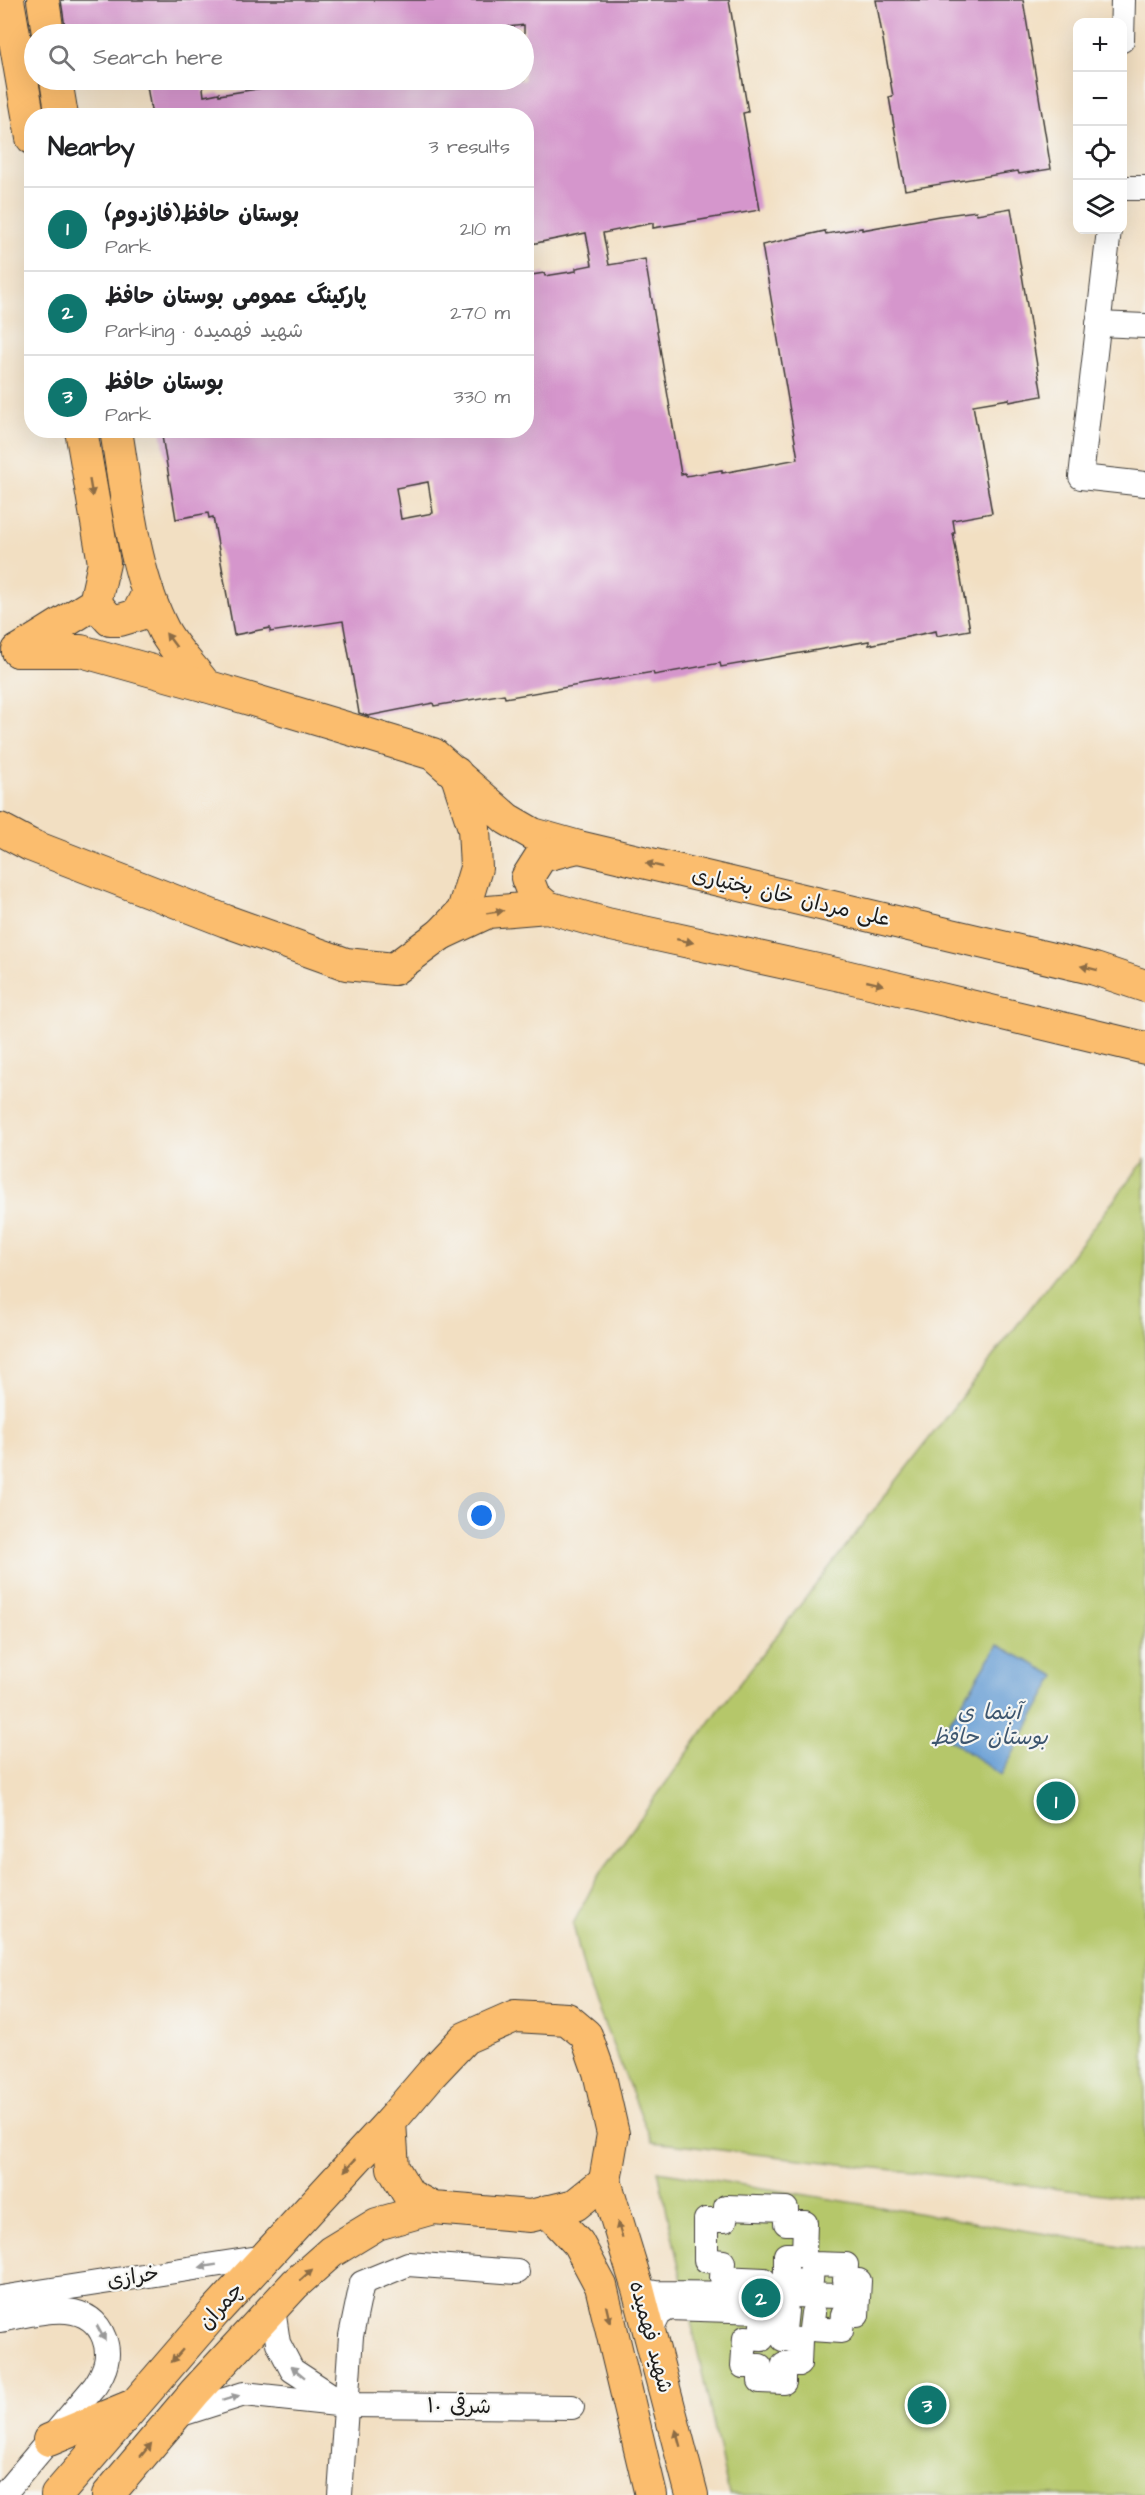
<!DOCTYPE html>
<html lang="en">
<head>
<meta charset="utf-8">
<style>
  body { margin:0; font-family:"Architects Daughter","Playpen Sans Arabic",sans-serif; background:#f6f6f6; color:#202124 }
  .controls { position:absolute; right:18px; top:18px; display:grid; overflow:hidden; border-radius:12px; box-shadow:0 6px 24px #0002 }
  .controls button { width:54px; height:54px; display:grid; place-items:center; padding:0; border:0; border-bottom:2px solid #e0e0e0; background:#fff; color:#202124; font:30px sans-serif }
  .you { position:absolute; left:482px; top:1516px; width:21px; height:21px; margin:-15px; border:4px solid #fff; border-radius:50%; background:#1a73e8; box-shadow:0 0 0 9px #1a73e833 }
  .badge { display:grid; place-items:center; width:39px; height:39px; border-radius:50%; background:#0f766e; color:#fff; font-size:20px; font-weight:700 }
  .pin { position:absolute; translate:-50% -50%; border:3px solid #fff; box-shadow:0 2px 6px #0006 }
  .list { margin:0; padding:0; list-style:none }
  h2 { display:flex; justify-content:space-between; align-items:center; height:78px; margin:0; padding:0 24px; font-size:26px }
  h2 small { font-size:20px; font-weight:400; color:#757577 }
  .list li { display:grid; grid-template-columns:39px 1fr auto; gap:18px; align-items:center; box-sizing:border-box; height:84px; padding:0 24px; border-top:2px solid #e0e0e0 }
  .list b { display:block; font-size:22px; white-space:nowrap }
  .list p { margin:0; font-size:20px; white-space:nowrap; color:#757577 }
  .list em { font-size:20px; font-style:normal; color:#757577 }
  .icon { flex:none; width:33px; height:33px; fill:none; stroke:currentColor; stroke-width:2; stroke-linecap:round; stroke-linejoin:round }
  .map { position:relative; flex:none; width:1145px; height:2495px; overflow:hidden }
  .search { position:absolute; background:#fff; box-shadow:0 6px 24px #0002; left:24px; top:24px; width:510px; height:66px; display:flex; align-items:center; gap:15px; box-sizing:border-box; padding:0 21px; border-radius:33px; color:#757577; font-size:22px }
  .panel { position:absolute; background:#fff; box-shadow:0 6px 24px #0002; left:24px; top:108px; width:510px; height:330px; border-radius:24px }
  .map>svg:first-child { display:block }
  .green { fill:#b5c76a; stroke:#687243; stroke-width:1.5 }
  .water { fill:#669dd4; stroke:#415c78; stroke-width:1.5 }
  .building { fill:#d596cc; fill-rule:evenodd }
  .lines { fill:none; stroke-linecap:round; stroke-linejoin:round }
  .minor-casing { stroke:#3c3935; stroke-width:26 }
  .major-casing { stroke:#3c3935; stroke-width:34 }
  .minor { stroke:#fff; stroke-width:24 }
  .major { stroke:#fbbd6e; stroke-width:32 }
  .oneway { fill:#8c6c45 }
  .oneway2 { fill:#999 }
  .labels { text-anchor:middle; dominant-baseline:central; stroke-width:4.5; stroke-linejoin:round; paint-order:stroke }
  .street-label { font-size:21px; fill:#1c1c1c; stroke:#f6f6f2 }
  .water-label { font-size:22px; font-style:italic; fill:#3d566f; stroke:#f6f6f2 }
</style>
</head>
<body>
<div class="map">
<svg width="1145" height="2495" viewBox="0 0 1145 2495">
  <rect width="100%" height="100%" fill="#f6f6f2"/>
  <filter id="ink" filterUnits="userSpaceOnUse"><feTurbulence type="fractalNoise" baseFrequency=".0167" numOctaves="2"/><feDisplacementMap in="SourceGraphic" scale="12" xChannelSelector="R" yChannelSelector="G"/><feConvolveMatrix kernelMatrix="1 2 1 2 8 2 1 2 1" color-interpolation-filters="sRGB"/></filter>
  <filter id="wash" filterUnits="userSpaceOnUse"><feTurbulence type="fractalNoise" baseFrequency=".008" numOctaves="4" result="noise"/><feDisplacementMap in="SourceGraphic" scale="24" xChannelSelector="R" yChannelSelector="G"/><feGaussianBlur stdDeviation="1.35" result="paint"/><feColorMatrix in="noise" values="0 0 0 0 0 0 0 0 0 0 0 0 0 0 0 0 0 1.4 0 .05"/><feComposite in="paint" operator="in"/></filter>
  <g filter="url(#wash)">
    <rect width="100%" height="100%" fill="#f2dfc2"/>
    <g class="green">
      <path d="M 1145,1160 L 1145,2199 L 652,2142 L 587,1982 L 573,1924 L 597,1878 L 718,1711 Z"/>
      <path d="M 658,2171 L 1145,2250 L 1145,2495 L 729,2495 Z"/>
    </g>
    <path class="water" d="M 998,1645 L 1056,1676 L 1001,1775 L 942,1734 Z"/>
    <g id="blocks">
      <g class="building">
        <path d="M 61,0 L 729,0 L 748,112 L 743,113 L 760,210 L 653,228 L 653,223 L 603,233 L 609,265 L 645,259 L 681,474 L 685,473 L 686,476 L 722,470 L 722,473 L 798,459 L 762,245 L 825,231 L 826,234 L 862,228 L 862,230 L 939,216 L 976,211 L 977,214 L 1011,208 L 1042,396 L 1009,402 L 1009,399 L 973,405 L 992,513 L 953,520 L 955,533 L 953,533 L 970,630 L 937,636 L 936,631 L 869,645 L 869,641 L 721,667 L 720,663 L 654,675 L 653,672 L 505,698 L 504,694 L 434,706 L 433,703 L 368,716 L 359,713 L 343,621 L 270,632 L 270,628 L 234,635 L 213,517 L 209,518 L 208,513 L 176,519 L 161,430 L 526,430 L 526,276 L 544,273 L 545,276 L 576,271 L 576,268 L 592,265 L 586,233 L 526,245 L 526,116 L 152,116 L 146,80 L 202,80 L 204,96 L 219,93 L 219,95 L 313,80 L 524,80 L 524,25 L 446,34 L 66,34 ZM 428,482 L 433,513 L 401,519 L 396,488 Z"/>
        <path d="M 876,0 L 1023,0 L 1051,169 L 1019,174 L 1018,171 L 905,190 L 889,97 L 893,96 Z"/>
      </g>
    </g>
  </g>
  <g filter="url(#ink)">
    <use href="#blocks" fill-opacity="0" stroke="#3c3935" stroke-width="1.5"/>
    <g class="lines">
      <g class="minor-casing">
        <g id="minor">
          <path d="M 1122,40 L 1123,0"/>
          <path d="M 1122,188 L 1145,188"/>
          <path d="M 1109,230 L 1081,477 L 1145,484"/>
          <path d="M 1098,324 L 1145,326"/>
          <path d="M 635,2279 L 645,2291 L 655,2293 L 764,2294 L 764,2280 L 722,2278 L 723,2262 L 706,2260 L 706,2220 L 725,2220 L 726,2207 L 786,2209 L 786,2223 L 805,2223 L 804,2255 L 786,2255 L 786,2280 L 811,2281 L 812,2264 L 846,2265 L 845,2281 L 859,2281 L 857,2315 L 843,2315 L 841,2331 L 811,2329 L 813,2313"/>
          <path d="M 787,2295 L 844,2296"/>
          <path d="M 0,2298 L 265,2257"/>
          <path d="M 273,2309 L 278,2343 L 292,2370 L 341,2402"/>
          <path d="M 0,2320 C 34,2314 88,2295 104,2338 C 111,2356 105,2371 95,2386 L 3,2495"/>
          <path d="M 650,2333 L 659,2314 L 669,2308 L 762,2311 L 762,2339 L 745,2338 L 743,2366 L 760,2366 L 760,2381 L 784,2382 L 784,2364 L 799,2364 L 800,2340 L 783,2339 L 786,2311"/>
          <path d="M 175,2416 L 244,2394 L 346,2405 L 572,2407"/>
          <path d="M 340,2495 L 351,2336 L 362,2283 L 408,2264 L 517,2272"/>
        </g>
      </g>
      <g class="major-casing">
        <g id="major">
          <path d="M 8,0 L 32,138"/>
          <path d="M 43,0 L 48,34"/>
          <path d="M 56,80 L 62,116"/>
          <path d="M 116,430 C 127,497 133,571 164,631 C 175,651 193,668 206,686"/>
          <path d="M 95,603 L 110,620 L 120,620 L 137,615 L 148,593"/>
          <path d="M 18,651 L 81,651 L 206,686 L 433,754 L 507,819 L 533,834 L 579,847 L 1095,969 L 1145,986"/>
          <path d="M 18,651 L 95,603 L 104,563 L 81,430"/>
          <path d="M 0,829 L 30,845 L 226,921 L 346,964 L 394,969 L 441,934 L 463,911 L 476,868 L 474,828 L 456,773"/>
          <path d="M 547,907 L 534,896 L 527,878 L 541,856 L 578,847"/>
          <path d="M 441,934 L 488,912 L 547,907 L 607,924 L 845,976 L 1145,1048"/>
          <path d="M 515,2016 L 567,2019 L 586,2035 L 599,2072 L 613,2134 L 605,2181 L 575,2205 L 530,2216 L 433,2208 L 409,2195 L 393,2168 L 390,2122 L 431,2074 L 465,2038 Z"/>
          <path d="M 605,2181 L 638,2289 L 692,2495"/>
          <path d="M 548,2211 L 578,2243 L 601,2286 L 651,2495"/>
          <path d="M 49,2440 L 129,2407"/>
          <path d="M 57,2495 L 214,2313 L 390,2122"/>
          <path d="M 108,2495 L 195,2392 L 295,2284 L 331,2252 L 377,2224 L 433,2208"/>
        </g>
      </g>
      <use href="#minor" class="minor"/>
      <use href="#major" class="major"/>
    </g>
    <defs><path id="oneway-solid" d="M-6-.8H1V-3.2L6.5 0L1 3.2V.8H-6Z" transform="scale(1.5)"/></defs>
    <g class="oneway">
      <use href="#oneway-solid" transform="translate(91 488) rotate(80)"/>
      <use href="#oneway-solid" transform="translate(171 640) rotate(-127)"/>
      <use href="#oneway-solid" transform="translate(654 865) rotate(-167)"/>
      <use href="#oneway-solid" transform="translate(495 912) rotate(-9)"/>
      <use href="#oneway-solid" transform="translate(685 941) rotate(12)"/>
      <use href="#oneway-solid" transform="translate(1089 968) rotate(-166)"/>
      <use href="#oneway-solid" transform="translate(875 983) rotate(13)"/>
      <use href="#oneway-solid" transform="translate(350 2165) rotate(133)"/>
      <use href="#oneway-solid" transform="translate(620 2230) rotate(-107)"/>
      <use href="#oneway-solid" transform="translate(306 2275) rotate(-42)"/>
      <use href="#oneway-solid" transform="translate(608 2314) rotate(77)"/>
      <use href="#oneway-solid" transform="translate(177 2356) rotate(131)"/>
      <use href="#oneway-solid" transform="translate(678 2438) rotate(-105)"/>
      <use href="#oneway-solid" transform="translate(146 2450) rotate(-50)"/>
    </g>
    <g class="oneway2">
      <use href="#oneway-solid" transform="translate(208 2266) rotate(171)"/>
      <use href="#oneway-solid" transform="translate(101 2333) rotate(61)"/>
      <use href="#oneway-solid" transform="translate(298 2372) rotate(-141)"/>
      <use href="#oneway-solid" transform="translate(231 2398) rotate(-17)"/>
    </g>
  </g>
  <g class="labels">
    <g class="street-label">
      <text transform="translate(791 897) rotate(13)">علی مردان خان بختیاری</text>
      <text transform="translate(133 2277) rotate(-9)">خرازی</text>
      <text transform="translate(221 2306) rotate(-48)">چمران</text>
      <text transform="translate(651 2337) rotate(75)">شهید فهمیده</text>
      <text transform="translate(459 2406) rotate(1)">۱۰ شرقی</text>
    </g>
    <g class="water-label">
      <text x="989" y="1712">آبنما ی<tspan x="989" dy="25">بوستان حافظ</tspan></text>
    </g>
  </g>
</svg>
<div class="controls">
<button>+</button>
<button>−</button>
<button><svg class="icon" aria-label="locate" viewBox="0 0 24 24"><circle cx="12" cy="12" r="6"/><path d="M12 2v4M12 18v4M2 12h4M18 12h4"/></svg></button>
<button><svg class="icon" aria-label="layers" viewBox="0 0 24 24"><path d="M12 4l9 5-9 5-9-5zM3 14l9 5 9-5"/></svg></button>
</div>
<div class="you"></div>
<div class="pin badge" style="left:1056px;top:1801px">1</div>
<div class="pin badge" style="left:761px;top:2298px">2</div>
<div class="pin badge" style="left:927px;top:2405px">3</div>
<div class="search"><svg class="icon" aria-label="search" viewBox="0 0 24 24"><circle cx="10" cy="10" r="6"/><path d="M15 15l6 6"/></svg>Search here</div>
<section class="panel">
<h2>Nearby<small>3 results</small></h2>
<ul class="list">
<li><span class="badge">1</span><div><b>بوستان حافظ(فازدوم)</b><p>Park</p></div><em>210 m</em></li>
<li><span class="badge">2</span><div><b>پارکینگ عمومی بوستان حافظ</b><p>Parking · شهید فهمیده</p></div><em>270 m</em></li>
<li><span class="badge">3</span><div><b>بوستان حافظ</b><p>Park</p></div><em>330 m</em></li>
</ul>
</section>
</div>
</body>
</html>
